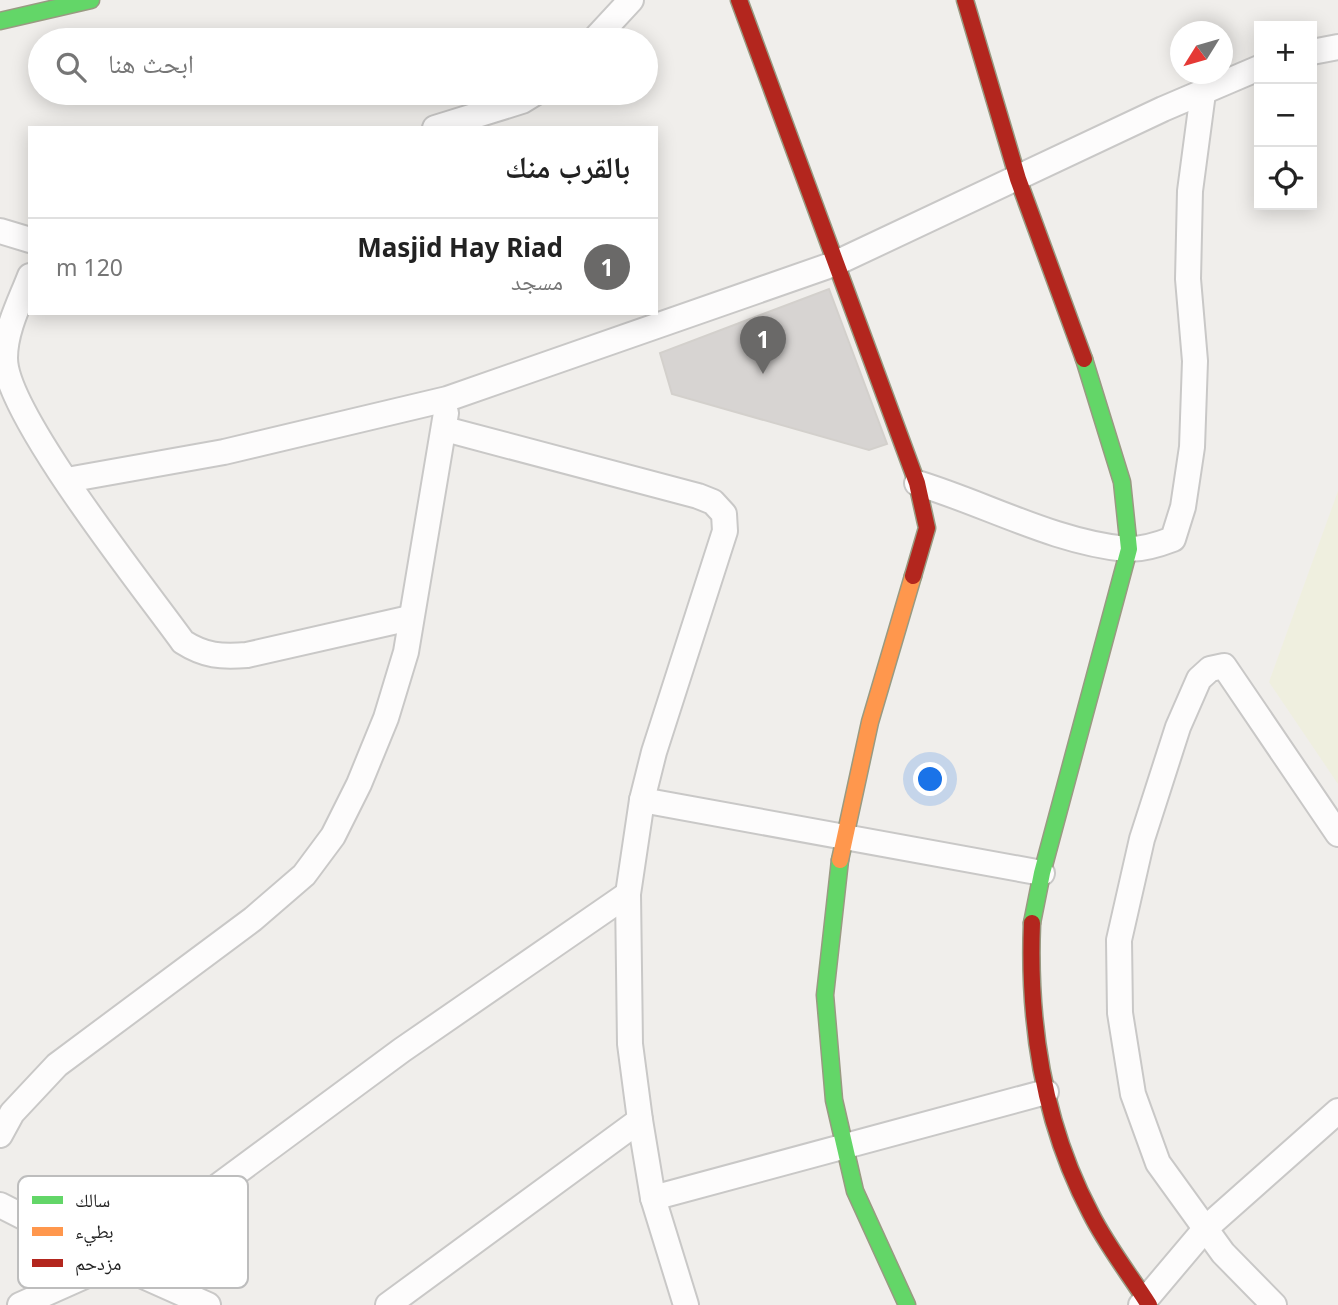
<!DOCTYPE html>
<html lang="ar">
<head>
<meta charset="utf-8">
<style>
  body { margin:0; font-family:"Noto Sans","Noto Naskh Arabic",sans-serif; background:#f6f6f6; color:#222; direction:rtl }
  .controls { position:absolute; right:21px; top:21px; display:grid; overflow:hidden; border-radius:0px; box-shadow:0 4px 18px #0003 }
  .controls button { width:63px; height:63px; display:grid; place-items:center; padding:0; border:0; border-bottom:2px solid #e0e0e0; background:#fff; color:#222; font:35px sans-serif }
  .compass { position:absolute; left:1170px; top:21px; width:63px; height:63px; border-radius:50%; background:#fff; box-shadow:0 4px 18px #0003; rotate:233deg }
  .you { position:absolute; left:931px; top:780px; width:24px; height:24px; margin:-18px; border:5px solid #fff; border-radius:50%; background:#1a73e8; box-shadow:0 0 0 10px #1a73e833 }
  .badge { display:grid; place-items:center; width:46px; height:46px; border-radius:50%; background:#6a6968; color:#fff; font-size:23px; font-weight:700 }
  .pin { position:absolute; translate:-50% -58px; filter:drop-shadow(0 2px 4px #0008) }
  .pin::after { content:''; position:absolute; top:37px; width:24px; height:21px; background:inherit; clip-path:polygon(0 0,100% 0,50% 100%) }
  .list { margin:0; padding:0; list-style:none }
  h2 { display:flex; justify-content:space-between; align-items:center; height:91px; margin:0; padding:0 28px; font-size:30px }
  h2 small { font-size:23px; font-weight:400; color:#767676 }
  .list li { display:grid; grid-template-columns:46px 1fr auto; gap:21px; align-items:center; box-sizing:border-box; height:98px; padding:0 28px; border-top:2px solid #e0e0e0 }
  .list b { display:block; font-size:26px; white-space:nowrap }
  .list p { margin:0; font-size:23px; white-space:nowrap; color:#767676 }
  .list em { font-size:23px; font-style:normal; color:#767676 }
  .icon { flex:none; width:38px; height:38px; fill:none; stroke:currentColor; stroke-width:2; stroke-linecap:round; stroke-linejoin:round }
  .map { position:relative; flex:none; width:1338px; height:1305px; overflow:hidden; direction:ltr }
  .search { position:absolute; background:#fff; box-shadow:0 4px 18px #0003; left:28px; top:28px; width:630px; height:77px; display:flex; align-items:center; gap:18px; box-sizing:border-box; padding:0 24px; border-radius:38px; color:#767676; font-size:26px }
  .panel { position:absolute; background:#fff; box-shadow:0 4px 18px #0003; left:28px; top:126px; width:630px; height:189px; border-radius:0px; direction:rtl }
  .map>svg:first-child { display:block }
  .farmland { fill:#efefdf }
  .building { fill:#d7d4d2; stroke:#d3d0cc; stroke-width:2 }
  .lines { fill:none; stroke-linecap:round; stroke-linejoin:round }
  .street-casing { stroke:#c9c8c7; stroke-width:28 }
  .fast-casing { stroke:#999a82; stroke-width:19 }
  .slow-casing { stroke:#999a82; stroke-width:19 }
  .jam-casing { stroke:#999a82; stroke-width:19 }
  .street { stroke:#fdfcfc; stroke-width:24 }
  .fast { stroke:#63d668; stroke-width:16 }
  .slow { stroke:#ff974d; stroke-width:16 }
  .jam { stroke:#b3261e; stroke-width:16 }
  .key { fill:#fff; stroke:#bdbdbd; stroke-width:2 }
  .key-label { font-size:19px; fill:#222 }
</style>
</head>
<body>
<div class="map">
<svg width="1338" height="1305" viewBox="0 0 1338 1305">
  <rect width="100%" height="100%" fill="#f0eeeb"/>
  <path class="farmland" d="M 1338,491 L 1338,784 L 1269,682 Z"/>
  <path class="building" d="M 829,289 L 887,444 L 869,450 L 672,394 L 660,353 Z"/>
  <g class="lines">
    <g class="street-casing">
      <g id="street">
        <path d="M 594,40 L 631,0"/>
        <path d="M 1312,52 L 1338,47"/>
        <path d="M 435,128 L 522,101 L 535,93"/>
        <path d="M 0,231 L 30,240"/>
        <path d="M 30,276 C 20,302 5,330 5,358 C 5,414 145,589 183,642 C 205,656 221,657 247,655 L 410,618"/>
        <path d="M 445,429 L 698,496 L 713,502 L 724,514 L 725,531 L 654,752 L 642,800 L 628,894 L 630,1044 L 640,1120 L 653,1198 L 686,1305"/>
        <path d="M 67,480 L 224,452 L 447,399 L 834,264 L 1163,109 L 1259,68"/>
        <path d="M 917,483 C 986,504 1054,542 1126,549 C 1141,550 1160,544 1173,539 L 1183,507 L 1192,447 L 1195,361 L 1188,279 L 1190,191 L 1203,93"/>
        <path d="M 642,800 L 1042,873"/>
        <path d="M 0,1135 L 12,1113 L 57,1065 L 253,919 L 304,875 L 333,836 L 359,784 L 386,718 L 406,652 L 446,413"/>
        <path d="M 653,1198 L 1046,1092"/>
        <path d="M 0,1205 L 114,1263 L 208,1305"/>
        <path d="M 20,1305 L 114,1263 L 402,1050 L 628,894"/>
        <path d="M 388,1305 L 640,1120"/>
        <path d="M 1141,1305 L 1206,1228 L 1338,1111"/>
        <path d="M 1274,1305 L 1223,1253 L 1158,1163 L 1133,1094 L 1120,1013 L 1119,940 L 1142,839 L 1178,727 L 1199,679 L 1210,669 L 1224,666 L 1338,834"/>
      </g>
    </g>
    <g class="fast-casing">
      <g id="fast">
        <path d="M 0,21 L 91,0"/>
        <path d="M 840,860 L 825,995 L 834,1100 L 855,1191 L 907,1305"/>
        <path d="M 1032,923 L 1042,873 L 1129,549 L 1122,482 L 1084,359"/>
      </g>
    </g>
    <g class="slow-casing">
      <path id="slow" d="M 840,860 L 870,722 L 913,576"/>
    </g>
    <g class="jam-casing">
      <g id="jam">
        <path d="M 739,0 L 917,483 L 927,528 L 913,576"/>
        <path d="M 965,0 L 1018,179 L 1084,359"/>
        <path d="M 1032,923 C 1028,1023 1044,1125 1091,1214 C 1107,1246 1130,1275 1149,1305"/>
      </g>
    </g>
    <use href="#street" class="street"/>
    <use href="#fast" class="fast"/>
    <use href="#slow" class="slow"/>
    <use href="#jam" class="jam"/>
  </g>
  <rect x="18" y="1176" width="230" height="112" rx="10" class="key"/>
  <rect x="32" y="1196" width="31" height="8" fill="#63d668"/>
  <rect x="32" y="1227" width="31" height="9" fill="#ff974d"/>
  <rect x="32" y="1259" width="31" height="8" fill="#b3261e"/>
  <g class="key-label">
    <text x="75" y="1207">سالك</text>
    <text x="75" y="1238">بطيء</text>
    <text x="75" y="1270">مزدحم</text>
  </g>
</svg>
<div class="controls">
<button>+</button>
<button>−</button>
<button><svg class="icon" aria-label="locate" viewBox="0 0 24 24"><circle cx="12" cy="12" r="6"/><path d="M12 2v4M12 18v4M2 12h4M18 12h4"/></svg></button>
</div>
<svg class="compass" viewBox="-18 -18 36 36"><path d="M0-13l5 13h-10z" fill="#e53935"/><path d="M0 13l5-13h-10z" fill="#767676"/></svg>
<div class="you"></div>
<div class="pin badge" style="left:763px;top:374px">1</div>
<div class="search"><svg class="icon" aria-label="search" viewBox="0 0 24 24"><circle cx="10" cy="10" r="6"/><path d="M15 15l6 6"/></svg>ابحث هنا</div>
<section class="panel">
<h2>بالقرب منك<small></small></h2>
<ul class="list">
<li><span class="badge">1</span><div><b>Masjid Hay Riad</b><p>مسجد</p></div><em>120 m</em></li>
</ul>
</section>
</div>
</body>
</html>
